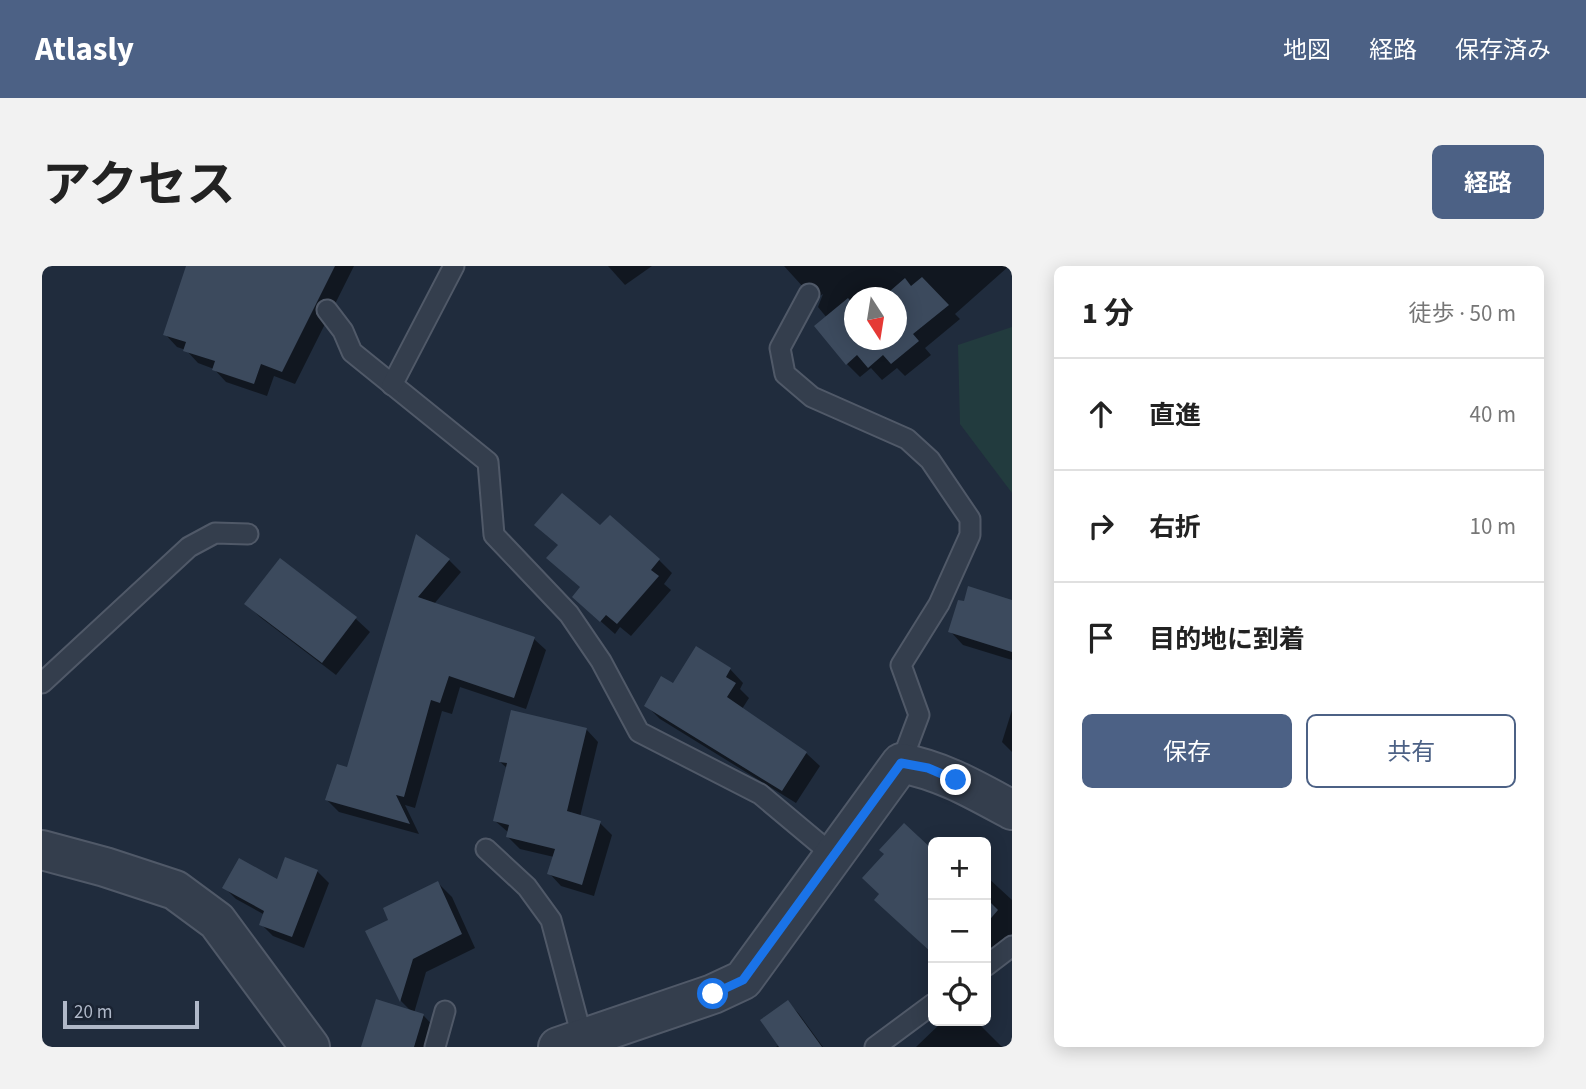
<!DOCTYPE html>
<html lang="ja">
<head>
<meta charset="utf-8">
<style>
  body { margin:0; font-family:"Source Sans 3","Noto Sans JP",sans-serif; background:#f2f2f2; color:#222 }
  .controls { position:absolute; right:21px; bottom:21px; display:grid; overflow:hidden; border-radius:10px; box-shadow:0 4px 18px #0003 }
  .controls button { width:63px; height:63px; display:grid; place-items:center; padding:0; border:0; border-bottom:2px solid #e0e0e0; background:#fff; color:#222; font:35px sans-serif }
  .compass { position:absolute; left:802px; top:21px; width:63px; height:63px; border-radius:50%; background:#fff; box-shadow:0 4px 18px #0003; rotate:168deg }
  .scale { position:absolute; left:21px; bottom:18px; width:136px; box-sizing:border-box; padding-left:7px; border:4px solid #b0b9c9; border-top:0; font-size:19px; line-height:24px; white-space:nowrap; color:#b0b9c9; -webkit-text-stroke:5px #1a2332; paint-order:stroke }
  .stop { position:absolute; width:21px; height:21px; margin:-16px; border:5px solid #1a73e8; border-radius:50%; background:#fff }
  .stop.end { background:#1a73e8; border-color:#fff; box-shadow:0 2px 7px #0008 }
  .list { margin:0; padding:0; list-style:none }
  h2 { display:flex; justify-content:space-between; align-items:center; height:91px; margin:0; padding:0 28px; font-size:30px }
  h2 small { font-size:23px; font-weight:400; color:#767676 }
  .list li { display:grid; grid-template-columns:46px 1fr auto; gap:21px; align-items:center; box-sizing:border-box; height:112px; padding:0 28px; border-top:2px solid #e0e0e0 }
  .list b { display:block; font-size:26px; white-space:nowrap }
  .list em { font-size:23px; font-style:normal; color:#767676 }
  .actions { display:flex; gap:14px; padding:21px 28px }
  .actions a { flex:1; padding:16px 0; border:2px solid #4c6185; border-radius:10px; text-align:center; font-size:24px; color:#4c6185 }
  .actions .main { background:#4c6185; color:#fff }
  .icon { flex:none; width:38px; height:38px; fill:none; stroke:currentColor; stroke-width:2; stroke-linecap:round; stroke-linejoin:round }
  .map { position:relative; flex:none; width:970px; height:781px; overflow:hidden; border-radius:10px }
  header { display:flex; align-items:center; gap:42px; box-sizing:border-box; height:98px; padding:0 35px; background:#4c6185; color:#fff }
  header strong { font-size:33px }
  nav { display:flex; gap:38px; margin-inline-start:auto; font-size:24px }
  .intro { display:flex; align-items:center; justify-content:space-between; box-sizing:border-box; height:168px; padding:0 42px }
  h1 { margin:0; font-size:49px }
  .button { padding:18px 32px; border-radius:10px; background:#4c6185; color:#fff; font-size:24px; font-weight:700 }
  main { display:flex; gap:42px; padding:0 42px }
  aside { flex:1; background:#fff; border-radius:10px; box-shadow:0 4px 18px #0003 }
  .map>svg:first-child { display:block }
  .green { fill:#223b3e }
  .shadow { fill:#0007; fill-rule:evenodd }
  .building { fill:#3c4a5d }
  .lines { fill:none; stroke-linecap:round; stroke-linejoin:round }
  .service-casing { stroke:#505968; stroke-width:23 }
  .minor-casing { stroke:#505968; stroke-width:42 }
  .service { stroke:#343e4d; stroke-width:19 }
  .minor { stroke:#343e4d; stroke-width:38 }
  .route { stroke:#1a73e8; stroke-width:9 }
</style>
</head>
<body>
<header>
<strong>Atlasly</strong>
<nav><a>地図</a><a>経路</a><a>保存済み</a></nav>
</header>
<div class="intro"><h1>アクセス</h1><a class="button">経路</a></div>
<main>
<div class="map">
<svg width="970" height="781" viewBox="0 0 970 781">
  <rect width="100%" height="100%" fill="#202c3d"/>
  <path class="green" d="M 970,61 L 970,227 L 918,158 L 916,79 Z"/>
  <g class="shadow">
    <path d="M 145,0 L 312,0 L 253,118 L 232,110 L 225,130 L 184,116 L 172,103 L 156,97 L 144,84 L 135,81 L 123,68 Z"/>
    <path d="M 566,0 L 610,0 L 583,19 Z"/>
    <path d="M 742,0 L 967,0 L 913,48 L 918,53 L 883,82 L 889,89 L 863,110 L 855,102 L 840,114 L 829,102 L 818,111 L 805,98 L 785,52 L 776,41 L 781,28 L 772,33 ZM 813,32 L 855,32 L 855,74 L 813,74 Z"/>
    <path d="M 559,261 L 617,294 L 630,307 L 622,318 L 629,324 L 589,370 L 578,361 L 573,368 L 546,344 L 540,322 Z"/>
    <path d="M 375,271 L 407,294 L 419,306 L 392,338 L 492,373 L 504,384 L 484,443 L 418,421 L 410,448 L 400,445 L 373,542 L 363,539 L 377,568 L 297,546 L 285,534 L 306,503 Z"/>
    <path d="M 238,294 L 314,353 L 328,366 L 294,409 L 218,351 L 204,337 Z"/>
    <path d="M 970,336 L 970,394 L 921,379 L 908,365 Z"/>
    <path d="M 688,403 L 701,417 L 698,423 L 707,432 L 700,443 L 764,487 L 778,500 L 754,537 L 618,453 L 604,439 L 631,420 Z"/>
    <path d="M 970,444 L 970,486 L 960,476 Z"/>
    <path d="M 544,463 L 556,476 L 538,551 L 558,557 L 570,569 L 552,630 L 519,620 L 507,607 L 512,591 L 478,583 L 466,571 L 467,567 L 452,554 L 465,502 L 458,496 Z"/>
    <path d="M 862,559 L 891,586 L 891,688 L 853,652 L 839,628 L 844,588 Z"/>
    <path d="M 275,605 L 287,617 L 262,682 L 231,670 L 219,658 L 223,649 L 194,633 L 182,621 L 236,615 Z"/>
    <path d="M 944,610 L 970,634 L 970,668 L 953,686 L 944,702 Z"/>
    <path d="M 396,617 L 410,631 L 433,682 L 384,706 L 372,747 L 382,750 L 395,764 L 390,781 L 320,781 L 335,735 L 370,746 L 359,735 L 325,666 L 349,655 Z"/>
    <path d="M 746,736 L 757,748 L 781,781 L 734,781 L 738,778 Z"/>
    <path d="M 901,755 L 934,755 L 960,781 L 874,781 Z"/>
  </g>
  <g class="building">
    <path d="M 144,0 L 293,0 L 240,106 L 219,98 L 212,118 L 170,104 L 173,95 L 141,85 L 144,76 L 121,69 Z"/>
    <path d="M 880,11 L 907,39 L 871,68 L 877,75 L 849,98 L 841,89 L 826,102 L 815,89 L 804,99 L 772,60 L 806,32 L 813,40 L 813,74 L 855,74 L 855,32 L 840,32 L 863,12 L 869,20 Z"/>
    <path d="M 520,227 L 558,259 L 568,249 L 618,293 L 609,304 L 617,310 L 575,358 L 564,349 L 558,356 L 530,331 L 538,321 L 504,292 L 516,279 L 492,259 Z"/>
    <path d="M 374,268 L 408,293 L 376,331 L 493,371 L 472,432 L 407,410 L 398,437 L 389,434 L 362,531 L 354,529 L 368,558 L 283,534 L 295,498 L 305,501 Z"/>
    <path d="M 238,292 L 315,351 L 280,397 L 202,338 Z"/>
    <path d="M 926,320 L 970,334 L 970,386 L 906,366 L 916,334 L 922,335 Z"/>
    <path d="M 654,380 L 689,402 L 684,411 L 694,417 L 685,431 L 765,486 L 740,525 L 602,440 L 619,410 L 631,417 Z"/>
    <path d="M 469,444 L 545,462 L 525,545 L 559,555 L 540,619 L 505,608 L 513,583 L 464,571 L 467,559 L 451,555 L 465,497 L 457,496 Z"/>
    <path d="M 862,557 L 891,584 L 891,688 L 832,634 L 837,628 L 820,612 L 842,588 L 837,584 Z"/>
    <path d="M 243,591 L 276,604 L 250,671 L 217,659 L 222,645 L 180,622 L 197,592 L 235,613 Z"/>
    <path d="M 396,615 L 420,668 L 371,693 L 358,736 L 323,665 L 346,654 L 341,642 Z"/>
    <path d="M 944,632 L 956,644 L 944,658 Z"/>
    <path d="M 334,733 L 382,748 L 372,781 L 319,781 Z"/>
    <path d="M 746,734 L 780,781 L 737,781 L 718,754 Z"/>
  </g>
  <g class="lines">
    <g class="service-casing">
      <g id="service">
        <path d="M 767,28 L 738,82 L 743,108 L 770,131 L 865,173 L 888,194 L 928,253 L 928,269 L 897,338 L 859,399 L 877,449 L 859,497"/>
        <path d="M 285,44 L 301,65 L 310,86 L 446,196 L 452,269 L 527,348 L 559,395 L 597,466 L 718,528 L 792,590"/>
        <path d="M 350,119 L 412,0"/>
        <path d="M 0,417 L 147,281 L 173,267 L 206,268"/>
        <path d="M 444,583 L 485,621 L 509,654 L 540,771"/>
        <path d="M 944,700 L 970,680"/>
        <path d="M 393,781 L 403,745"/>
        <path d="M 833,781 L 891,738"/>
      </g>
    </g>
    <g class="minor-casing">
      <g id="minor">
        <path d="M 0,584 L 63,601 L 133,624 L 175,655 L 268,781"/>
        <path d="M 516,781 L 671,728 L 701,714 L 859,497 C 901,505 933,524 970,544"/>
      </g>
    </g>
    <use href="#service" class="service"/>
    <use href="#minor" class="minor"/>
  </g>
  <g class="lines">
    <path class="route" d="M 671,728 L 701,714 L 859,497 L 886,502 L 914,514"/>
  </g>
</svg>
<div class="controls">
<button>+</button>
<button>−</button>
<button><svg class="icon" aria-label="locate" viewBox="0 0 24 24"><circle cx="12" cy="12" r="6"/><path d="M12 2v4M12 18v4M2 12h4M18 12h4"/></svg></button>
</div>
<svg class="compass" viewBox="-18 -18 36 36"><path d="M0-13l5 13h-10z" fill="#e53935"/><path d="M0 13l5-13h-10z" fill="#767676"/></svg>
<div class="scale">20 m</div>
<div class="stop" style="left:671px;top:728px"></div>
<div class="stop end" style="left:914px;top:514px"></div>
</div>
<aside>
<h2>1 分<small>徒歩 · 50 m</small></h2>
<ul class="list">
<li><svg class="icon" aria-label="ahead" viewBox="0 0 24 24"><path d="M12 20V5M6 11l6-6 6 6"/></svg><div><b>直進</b></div><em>40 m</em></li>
<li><svg class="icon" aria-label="right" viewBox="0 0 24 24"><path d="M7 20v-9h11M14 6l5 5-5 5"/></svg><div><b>右折</b></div><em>10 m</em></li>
<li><svg class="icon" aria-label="arrive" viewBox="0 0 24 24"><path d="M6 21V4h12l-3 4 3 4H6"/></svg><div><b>目的地に到着</b></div></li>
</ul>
<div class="actions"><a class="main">保存</a><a>共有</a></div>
</aside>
</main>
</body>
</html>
